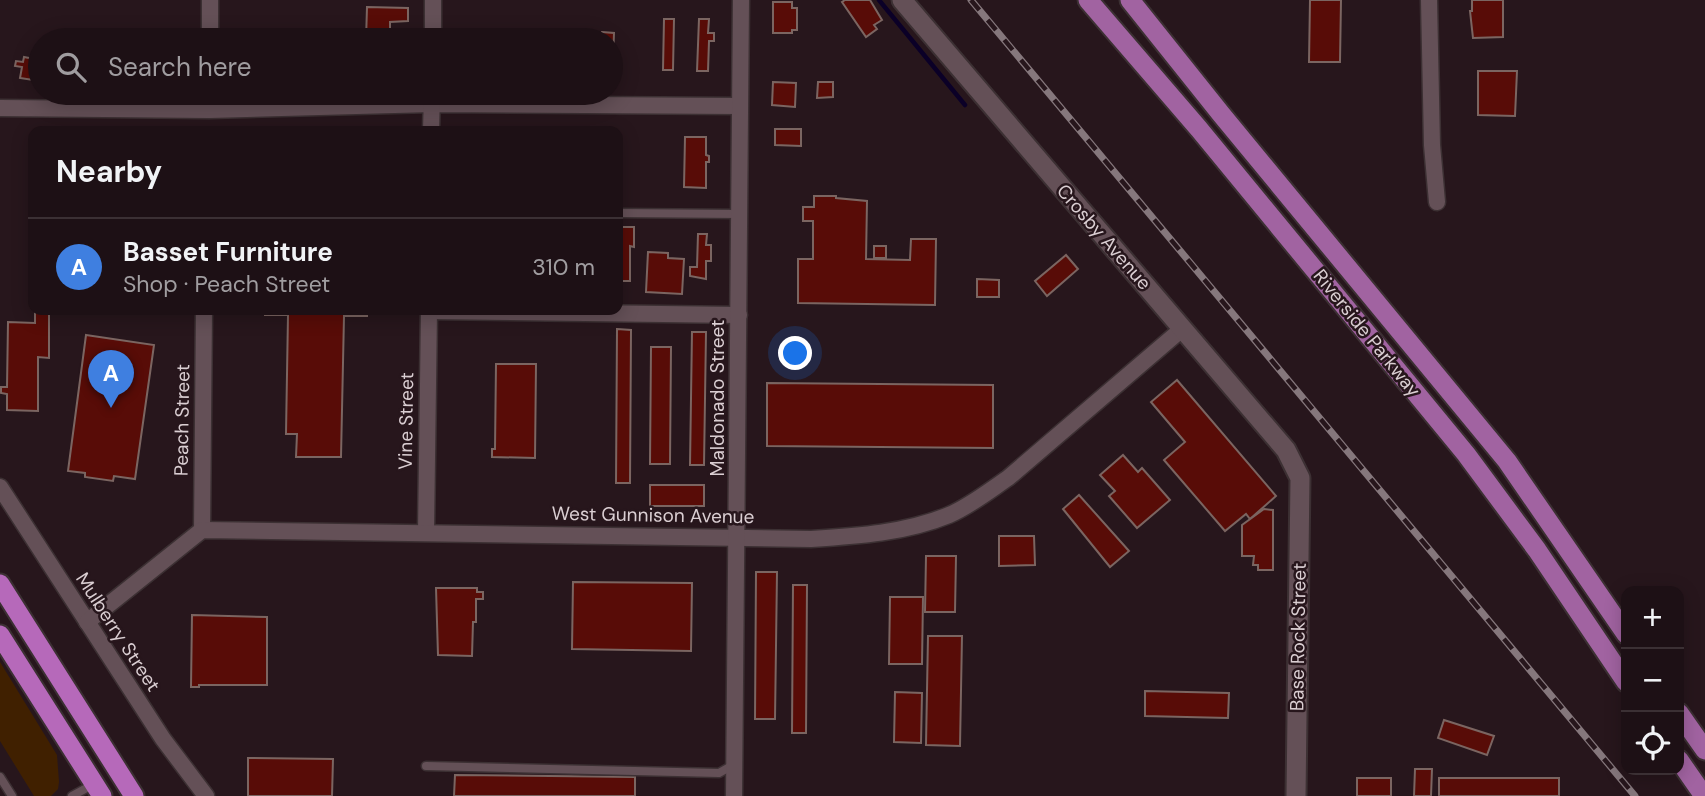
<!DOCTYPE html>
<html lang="en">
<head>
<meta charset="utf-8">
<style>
  body { margin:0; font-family:"DM Sans",sans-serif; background:#2a1e22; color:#f1f3f6 }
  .controls { position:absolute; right:21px; bottom:21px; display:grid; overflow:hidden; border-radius:14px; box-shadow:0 4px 18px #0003 }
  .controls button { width:63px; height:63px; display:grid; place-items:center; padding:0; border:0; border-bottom:2px solid #3b3034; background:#1d1015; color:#f1f3f6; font:35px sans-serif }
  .you { position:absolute; left:796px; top:354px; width:24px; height:24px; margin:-18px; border:5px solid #fff; border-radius:50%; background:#1a73e8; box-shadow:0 0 0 10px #1a73e833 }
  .badge { display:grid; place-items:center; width:46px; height:46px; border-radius:50%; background:#4fd399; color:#fff; font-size:23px; font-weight:700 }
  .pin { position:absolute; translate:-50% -58px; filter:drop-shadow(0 2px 4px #0008) }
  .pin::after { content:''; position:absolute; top:37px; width:24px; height:21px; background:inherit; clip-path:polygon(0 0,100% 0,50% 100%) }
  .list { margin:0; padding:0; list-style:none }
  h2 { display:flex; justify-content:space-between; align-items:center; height:91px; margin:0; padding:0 28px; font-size:30px }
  h2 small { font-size:23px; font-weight:400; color:#a09da0 }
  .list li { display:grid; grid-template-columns:46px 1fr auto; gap:21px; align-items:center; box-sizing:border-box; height:98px; padding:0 28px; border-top:2px solid #3b3034 }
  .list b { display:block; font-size:26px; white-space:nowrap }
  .list p { margin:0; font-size:23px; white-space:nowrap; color:#a09da0 }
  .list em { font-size:23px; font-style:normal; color:#a09da0 }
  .icon { flex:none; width:38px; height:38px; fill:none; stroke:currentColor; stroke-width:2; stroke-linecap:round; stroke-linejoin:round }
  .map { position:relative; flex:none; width:1705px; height:796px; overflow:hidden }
  .search { position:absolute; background:#1d1015; box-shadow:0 4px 18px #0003; left:28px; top:28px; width:595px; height:77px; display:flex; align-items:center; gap:18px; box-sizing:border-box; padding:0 24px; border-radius:38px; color:#a09da0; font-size:26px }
  .panel { position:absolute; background:#1d1015; box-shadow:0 4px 18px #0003; left:28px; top:126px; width:595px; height:189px; border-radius:14px }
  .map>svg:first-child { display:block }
  .green { fill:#402000 }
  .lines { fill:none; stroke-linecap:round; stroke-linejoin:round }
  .stream { stroke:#0b0027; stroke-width:4.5 }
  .building { fill:#580c07; stroke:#7b6561; stroke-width:2 }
  .service-casing { stroke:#3c3033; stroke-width:11 }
  .minor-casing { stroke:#3c3033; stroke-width:19 }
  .tertiary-casing { stroke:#3c3033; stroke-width:23 }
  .primary-casing { stroke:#3c3033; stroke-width:23 }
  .trunk-casing { stroke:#3c3033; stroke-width:23 }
  .service { stroke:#645057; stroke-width:8 }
  .minor { stroke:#645057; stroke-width:16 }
  .tertiary { stroke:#645057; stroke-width:19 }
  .primary { stroke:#a163a1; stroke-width:19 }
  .trunk { stroke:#b669ba; stroke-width:19 }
  .rail-casing { stroke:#85777c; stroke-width:7 }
  .rail { stroke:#27161c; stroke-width:4.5; stroke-dasharray:13; stroke-linecap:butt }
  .labels { text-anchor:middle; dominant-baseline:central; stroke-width:5; stroke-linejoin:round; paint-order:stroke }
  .street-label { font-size:19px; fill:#daced2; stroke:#27161c }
</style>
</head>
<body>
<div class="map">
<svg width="1705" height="796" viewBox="0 0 1705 796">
  <rect width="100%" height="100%" fill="#27161c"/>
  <path class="green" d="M 0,662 L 57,755 L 59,782 L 58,789 L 51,796 L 34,796 L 0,741 Z"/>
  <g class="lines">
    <path class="stream" d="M 879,0 L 965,105"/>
  </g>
  <g class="building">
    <path d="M 845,0 L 870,0 L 882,20 L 874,25 L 877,29 L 866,37 L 842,2 Z"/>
    <path d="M 1310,0 L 1341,0 L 1340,62 L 1309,62 Z"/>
    <path d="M 1472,0 L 1503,0 L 1503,37 L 1473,38 L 1470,11 L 1472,11 Z"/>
    <path d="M 773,2 L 792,2 L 792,8 L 797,8 L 797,30 L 792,30 L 792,33 L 773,33 Z"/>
    <path d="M 367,7 L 408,8 L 408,21 L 390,22 L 390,40 L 366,40 Z"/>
    <path d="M 664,19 L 674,19 L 673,70 L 663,70 Z"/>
    <path d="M 699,19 L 709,19 L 708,33 L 714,33 L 714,41 L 709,41 L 708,71 L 697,71 Z"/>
    <path d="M 243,30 L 262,30 L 262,40 L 242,40 Z"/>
    <path d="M 602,32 L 614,33 L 613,63 L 611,62 L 611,40 L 600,40 Z"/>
    <path d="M 497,33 L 524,34 L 524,40 L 497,40 Z"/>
    <path d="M 330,36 L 350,37 L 349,40 L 330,40 Z"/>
    <path d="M 35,55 L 40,56 L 40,81 L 20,78 L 22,67 L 15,66 L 16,61 L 23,62 L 24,57 L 34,59 Z"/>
    <path d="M 1478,71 L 1517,71 L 1515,116 L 1478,115 Z"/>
    <path d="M 773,82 L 796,83 L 795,107 L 772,105 Z"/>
    <path d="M 818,82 L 833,82 L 833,97 L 817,98 Z"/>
    <path d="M 775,129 L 801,129 L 801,146 L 775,145 Z"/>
    <path d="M 685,137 L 706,137 L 706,155 L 709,156 L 709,162 L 706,162 L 706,188 L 684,187 Z"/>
    <path d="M 814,196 L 836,196 L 836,198 L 867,201 L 866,259 L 910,260 L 911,239 L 936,239 L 935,305 L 798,303 L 798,259 L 813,259 L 813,221 L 803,221 L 803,207 L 814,207 Z"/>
    <path d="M 618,227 L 634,227 L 634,247 L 630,246 L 630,281 L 618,281 Z"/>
    <path d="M 698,234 L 707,234 L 706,245 L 711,245 L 711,261 L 706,261 L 706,279 L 690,276 L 690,267 L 697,267 Z"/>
    <rect x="874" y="246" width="12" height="12"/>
    <path d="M 648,252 L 668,253 L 668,258 L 684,259 L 682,294 L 646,292 Z"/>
    <path d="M 1066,255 L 1078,269 L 1047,296 L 1035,281 Z"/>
    <path d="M 977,279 L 999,280 L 999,297 L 977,297 Z"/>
    <path d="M 35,310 L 49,310 L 49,358 L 38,357 L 38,411 L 7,410 L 7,394 L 1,393 L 1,387 L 7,387 L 8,322 L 35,323 Z"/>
    <path d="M 265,310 L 367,310 L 367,316 L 344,316 L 341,457 L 296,457 L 297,434 L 286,434 L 288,315 L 265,315 Z"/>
    <path d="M 617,329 L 631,330 L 630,483 L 616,483 Z"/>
    <path d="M 692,332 L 706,332 L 704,465 L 690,465 Z"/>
    <path d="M 86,335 L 154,345 L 135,479 L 114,476 L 113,481 L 85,477 L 85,473 L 68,471 Z"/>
    <path d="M 651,347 L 671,347 L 670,464 L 650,464 Z"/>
    <path d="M 496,364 L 536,364 L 535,458 L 492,457 L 492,449 L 495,449 Z"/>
    <path d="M 1177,380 L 1276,496 L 1250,519 L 1246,514 L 1225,531 L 1164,460 L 1185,442 L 1151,402 Z"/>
    <path d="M 767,383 L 993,385 L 993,448 L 767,446 Z"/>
    <path d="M 1123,455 L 1138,472 L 1142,468 L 1170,500 L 1137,528 L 1109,496 L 1115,491 L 1100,475 Z"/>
    <rect x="650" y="485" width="54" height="21"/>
    <path d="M 1079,495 L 1129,551 L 1110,567 L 1063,509 Z"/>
    <path d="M 1264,509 L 1273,510 L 1273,570 L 1258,570 L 1258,565 L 1253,565 L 1254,556 L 1242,556 L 1242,525 Z"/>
    <path d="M 999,536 L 1034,536 L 1035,565 L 999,566 Z"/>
    <path d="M 926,556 L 956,556 L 955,612 L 925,612 Z"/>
    <path d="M 756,572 L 777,572 L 775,719 L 755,719 Z"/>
    <path d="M 573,582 L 692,583 L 691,651 L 572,649 Z"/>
    <path d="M 793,585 L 807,585 L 806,733 L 792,733 Z"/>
    <path d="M 436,588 L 477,588 L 477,592 L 483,592 L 483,599 L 476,599 L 476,622 L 473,622 L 472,656 L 438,655 Z"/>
    <path d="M 890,597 L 923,597 L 922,664 L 889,664 Z"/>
    <path d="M 192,615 L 267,617 L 267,685 L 199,685 L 199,687 L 191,687 Z"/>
    <path d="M 928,636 L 962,636 L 960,746 L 926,745 Z"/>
    <path d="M 1145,691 L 1229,693 L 1228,718 L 1145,716 Z"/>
    <path d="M 895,692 L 922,693 L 921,743 L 894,742 Z"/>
    <path d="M 1444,720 L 1494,736 L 1487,755 L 1438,738 Z"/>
    <path d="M 248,758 L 333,759 L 332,796 L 248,796 Z"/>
    <path d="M 1415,769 L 1432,769 L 1431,796 L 1414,796 Z"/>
    <path d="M 455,775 L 635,777 L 635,796 L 454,796 Z"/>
    <rect x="1357" y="778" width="34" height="18"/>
    <rect x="1439" y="778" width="120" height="18"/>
  </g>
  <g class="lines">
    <g class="service-casing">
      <g id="service">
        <path d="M 618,213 L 740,214"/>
        <path d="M 426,766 L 719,773 L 735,764"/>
        <path d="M 0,777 L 12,796"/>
        <path d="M 72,796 L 94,784"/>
      </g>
    </g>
    <g class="minor-casing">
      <g id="minor">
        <path d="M 1429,0 L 1432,145 L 1437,202"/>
        <path d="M 210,40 L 210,0"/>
        <path d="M 433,40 L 433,0"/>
        <path d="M 0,108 L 209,110 L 432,104 L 738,106"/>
        <path d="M 431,131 L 432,93"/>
        <path d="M 429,311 L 739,315"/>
        <path d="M 0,487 L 163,739 L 206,796"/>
        <path d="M 202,530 L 204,310"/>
        <path d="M 426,532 L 429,310"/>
        <path d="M 87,622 L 202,530 L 811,539 C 858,536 905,533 949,515 C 970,506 989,491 1008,478 L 1182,329"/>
        <path d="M 734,796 L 741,0"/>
      </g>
    </g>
    <g class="tertiary-casing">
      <path id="tertiary" d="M 902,0 L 1286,450 L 1300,478 L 1296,796"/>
    </g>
    <g class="primary-casing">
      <g id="primary">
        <path d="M 1088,0 L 1199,129 L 1466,454 L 1537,550 L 1626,682"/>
        <path d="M 1130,0 L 1221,114 L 1507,461 L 1626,634"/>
        <path d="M 1679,713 L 1705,750"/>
        <path d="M 1679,760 L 1704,796"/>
      </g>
    </g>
    <g class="trunk-casing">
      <g id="trunk">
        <path d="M 0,584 L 134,796"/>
        <path d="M 0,635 L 102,796"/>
      </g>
    </g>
    <use href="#service" class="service"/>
    <use href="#minor" class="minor"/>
    <use href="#tertiary" class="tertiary"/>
    <use href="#primary" class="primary"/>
    <use href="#trunk" class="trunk"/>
    <g class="rail-casing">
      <path id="rail" d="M 971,0 L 1635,796"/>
    </g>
    <use href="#rail" class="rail"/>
  </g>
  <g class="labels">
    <g class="street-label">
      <text transform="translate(1104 237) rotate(49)">Crosby Avenue</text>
      <text transform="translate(1367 333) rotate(51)">Riverside Parkway</text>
      <text transform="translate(717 398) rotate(-90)">Maldonado Street</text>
      <text transform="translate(182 420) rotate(-89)">Peach Street</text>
      <text transform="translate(406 421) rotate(-89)">Vine Street</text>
      <text transform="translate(653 515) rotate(1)">West Gunnison Avenue</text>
      <text transform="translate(118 632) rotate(57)">Mulberry Street</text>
      <text transform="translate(1298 637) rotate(-89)">Base Rock Street</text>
    </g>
  </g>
</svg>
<div class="controls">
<button>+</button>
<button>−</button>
<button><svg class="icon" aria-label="locate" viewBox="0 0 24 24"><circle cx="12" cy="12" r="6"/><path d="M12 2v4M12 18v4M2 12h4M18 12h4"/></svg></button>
</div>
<div class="you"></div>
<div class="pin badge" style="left:111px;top:408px;background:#3f7fe0">A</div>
<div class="search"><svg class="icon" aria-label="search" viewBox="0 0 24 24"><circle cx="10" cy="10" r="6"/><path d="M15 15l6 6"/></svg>Search here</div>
<section class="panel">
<h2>Nearby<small></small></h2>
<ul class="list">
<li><span class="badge" style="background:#3f7fe0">A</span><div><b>Basset Furniture</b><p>Shop · Peach Street</p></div><em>310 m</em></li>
</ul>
</section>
</div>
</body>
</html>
